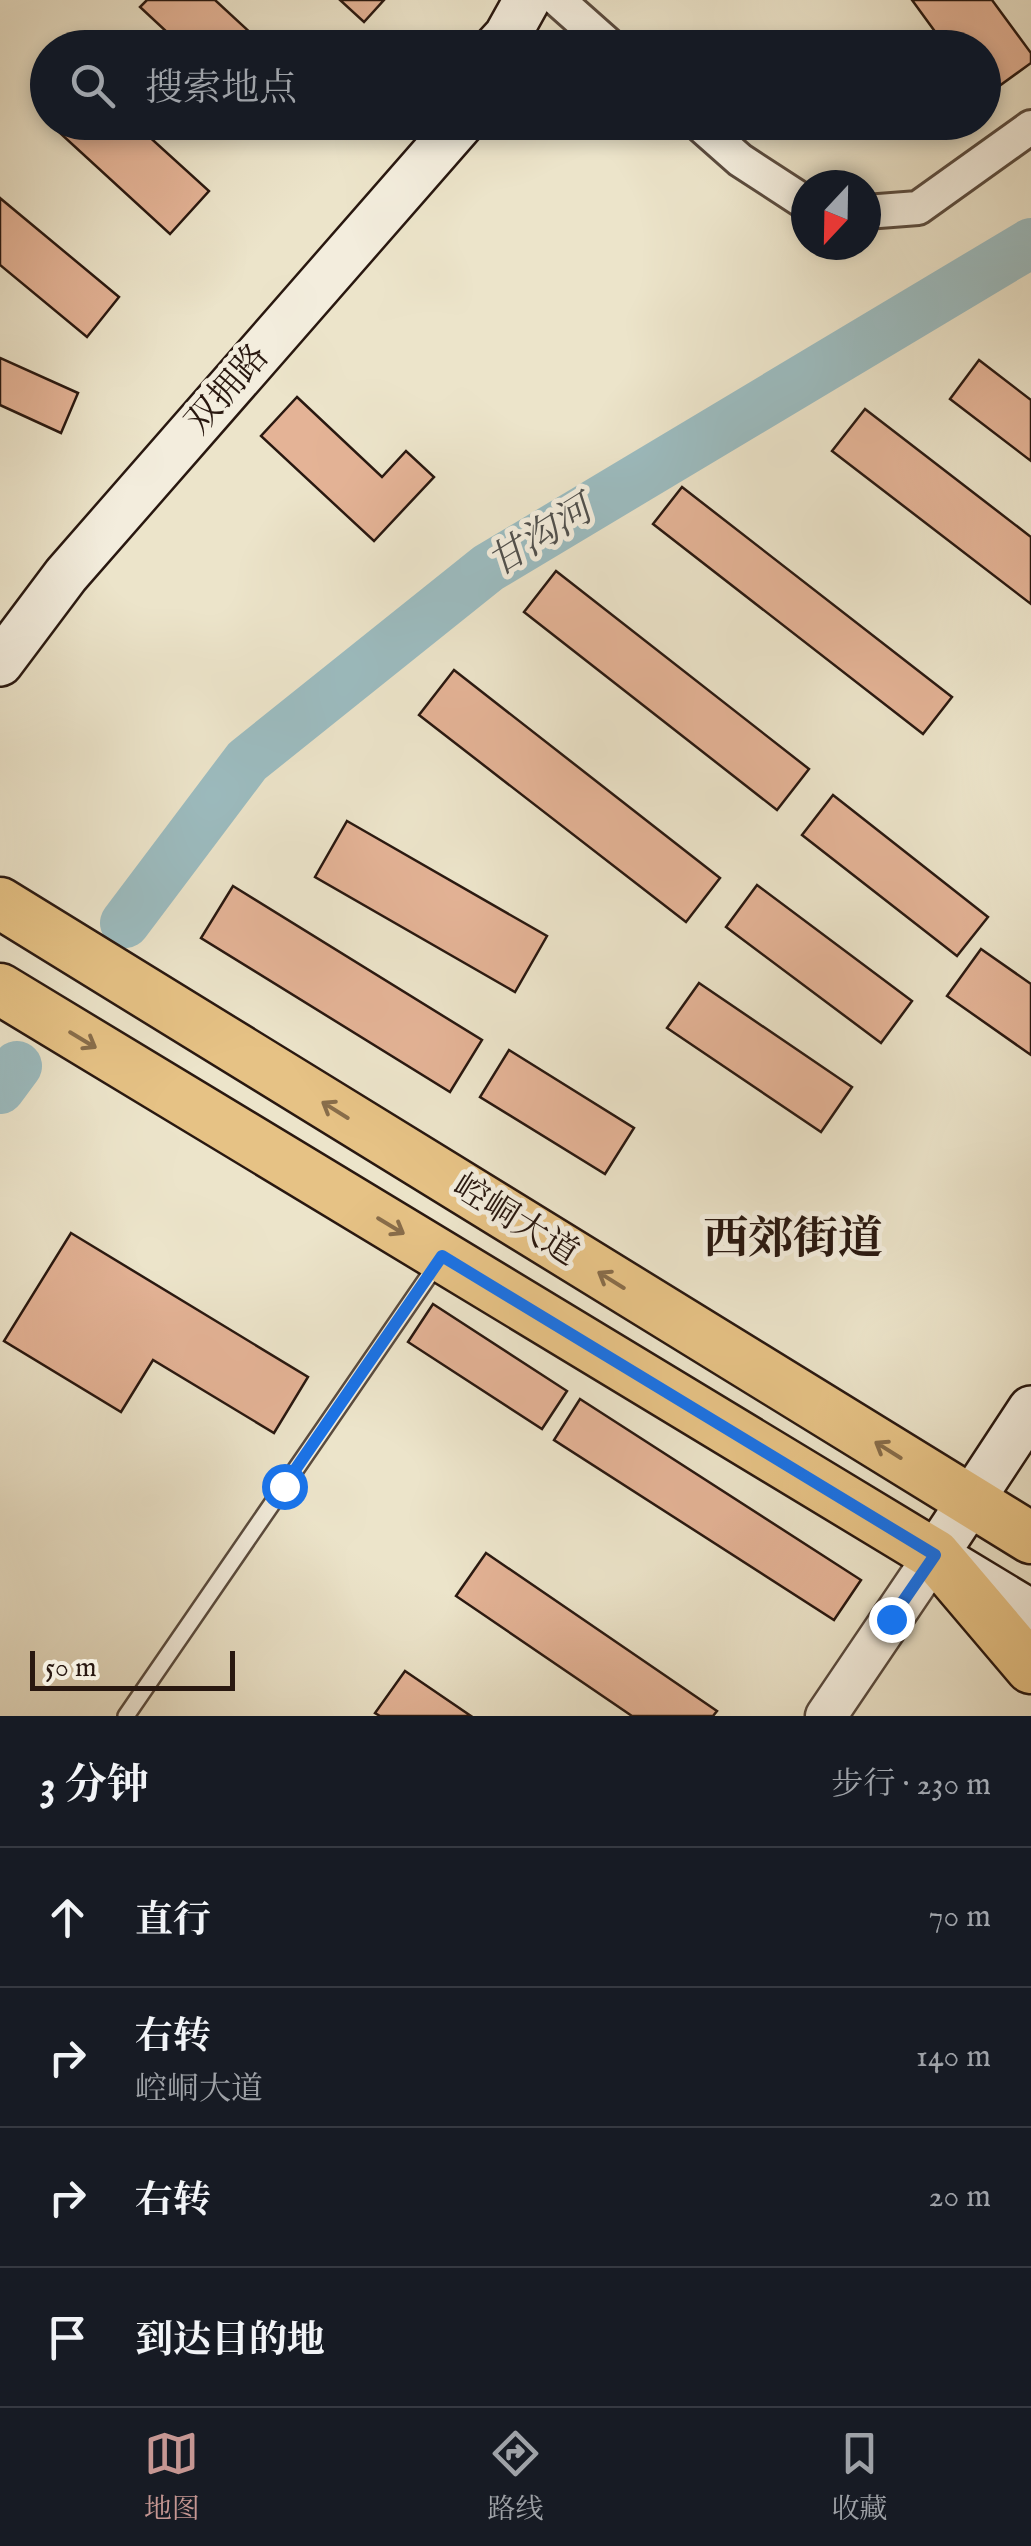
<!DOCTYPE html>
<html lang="zh">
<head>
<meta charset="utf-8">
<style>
  body { margin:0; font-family:"IM FELL English","Noto Serif SC",serif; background:#20242c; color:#f1f3f6 }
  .compass { position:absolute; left:791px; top:170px; width:90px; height:90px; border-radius:50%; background:#171b24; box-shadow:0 5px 15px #0003; rotate:202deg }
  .scale { position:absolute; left:30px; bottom:25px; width:205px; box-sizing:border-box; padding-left:10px; border:5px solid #291810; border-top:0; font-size:28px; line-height:35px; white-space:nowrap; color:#291810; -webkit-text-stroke:8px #f3eddd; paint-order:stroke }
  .stop { position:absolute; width:30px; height:30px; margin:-22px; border:8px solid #1a73e8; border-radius:50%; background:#fff }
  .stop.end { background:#1a73e8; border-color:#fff; box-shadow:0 2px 10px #0008 }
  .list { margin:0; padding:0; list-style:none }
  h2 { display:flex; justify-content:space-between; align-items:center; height:130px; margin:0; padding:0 40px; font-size:42px }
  h2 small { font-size:32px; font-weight:400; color:#9ea1a6 }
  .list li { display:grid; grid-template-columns:65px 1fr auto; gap:30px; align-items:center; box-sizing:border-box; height:140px; padding:0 40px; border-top:2px solid #363941 }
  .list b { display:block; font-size:38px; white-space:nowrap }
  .list p { margin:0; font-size:32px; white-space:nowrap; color:#9ea1a6 }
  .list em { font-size:32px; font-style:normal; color:#9ea1a6 }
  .icon { flex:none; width:55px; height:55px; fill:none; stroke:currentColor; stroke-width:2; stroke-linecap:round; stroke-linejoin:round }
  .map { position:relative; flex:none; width:1031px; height:1716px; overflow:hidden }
  .search { position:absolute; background:#171b24; box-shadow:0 5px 15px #0003; left:30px; right:30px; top:30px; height:110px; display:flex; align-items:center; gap:25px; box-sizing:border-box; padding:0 35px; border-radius:55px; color:#9ea1a6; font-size:38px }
  .sheet { height:690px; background:#171b24 }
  nav { display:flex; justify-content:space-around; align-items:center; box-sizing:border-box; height:140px; border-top:2px solid #363941; background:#171b24; font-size:28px; color:#9ea1a6 }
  nav a { display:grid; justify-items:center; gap:5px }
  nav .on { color:#c59692 }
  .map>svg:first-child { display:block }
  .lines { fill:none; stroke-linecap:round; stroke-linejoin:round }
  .river { stroke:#9cbcc0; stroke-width:50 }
  .building { fill:#e4b396; stroke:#291810; stroke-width:2.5 }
  .service-casing { stroke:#5a4b3e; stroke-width:20 }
  .minor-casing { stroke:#5a4b3e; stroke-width:38 }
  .tertiary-casing { stroke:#5a4b3e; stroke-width:45 }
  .secondary-casing { stroke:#291810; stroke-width:50 }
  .primary-casing { stroke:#291810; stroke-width:55 }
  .service { stroke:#f3eddd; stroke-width:15 }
  .minor { stroke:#f3eddd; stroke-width:32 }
  .tertiary { stroke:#f3eddd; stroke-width:40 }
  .secondary { stroke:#f3eddd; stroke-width:45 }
  .primary { stroke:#e6c285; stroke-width:50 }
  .oneway { stroke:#886d4a }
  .route { stroke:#1a73e8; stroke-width:12 }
  .labels { text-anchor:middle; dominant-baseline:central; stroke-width:10; stroke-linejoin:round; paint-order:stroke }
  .street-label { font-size:35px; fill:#291810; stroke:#f3eddd }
  .water-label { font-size:38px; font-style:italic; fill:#51514e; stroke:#f3eddd }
  .district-label { font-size:45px; font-weight:bold; fill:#291810; stroke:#f3eddd }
</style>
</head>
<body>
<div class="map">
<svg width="1031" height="1716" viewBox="0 0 1031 1716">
  <rect width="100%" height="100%" fill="#ece4ca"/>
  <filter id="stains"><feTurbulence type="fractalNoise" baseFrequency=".002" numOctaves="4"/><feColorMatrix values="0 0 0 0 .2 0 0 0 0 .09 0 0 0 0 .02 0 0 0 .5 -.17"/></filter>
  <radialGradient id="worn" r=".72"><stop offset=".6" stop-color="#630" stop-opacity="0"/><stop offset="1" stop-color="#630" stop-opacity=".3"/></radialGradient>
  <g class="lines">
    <g class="river">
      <path d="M 125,923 L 247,761 L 488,568 L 1031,243"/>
      <path d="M 0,1089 L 17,1066"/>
    </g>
  </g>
  <g class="building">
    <path d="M 147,0 L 215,0 L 267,48 L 184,48 L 140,7 Z"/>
    <path d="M 340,0 L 384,0 L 364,22 Z"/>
    <path d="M 912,0 L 992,0 L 1031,53 L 1031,63 L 984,97 L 984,48 L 947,48 Z"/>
    <path d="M 48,122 L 133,122 L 209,191 L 170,234 Z"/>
    <path d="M 0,198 L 119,297 L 87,337 L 0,265 Z"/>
    <path d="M 0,358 L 78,393 L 61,433 L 0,405 Z"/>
    <path d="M 979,360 L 1031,400 L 1031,461 L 950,399 Z"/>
    <path d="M 297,397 L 382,477 L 406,451 L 434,477 L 374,541 L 261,436 Z"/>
    <path d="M 865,409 L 1031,537 L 1031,604 L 832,451 Z"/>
    <path d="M 682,487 L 952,697 L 923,734 L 653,524 Z"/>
    <path d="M 556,571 L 809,769 L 777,810 L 524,612 Z"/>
    <path d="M 454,670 L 720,878 L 686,922 L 419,715 Z"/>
    <path d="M 833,795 L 988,917 L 957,956 L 802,835 Z"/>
    <path d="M 347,821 L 547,936 L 515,992 L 315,877 Z"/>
    <path d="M 757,885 L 912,1001 L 881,1043 L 726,927 Z"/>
    <path d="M 233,886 L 482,1040 L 450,1092 L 201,938 Z"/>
    <path d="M 981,949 L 1031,984 L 1031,1055 L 947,996 Z"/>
    <path d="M 699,983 L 852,1087 L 821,1132 L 667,1028 Z"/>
    <path d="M 509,1050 L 634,1128 L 605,1174 L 480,1097 Z"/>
    <path d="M 71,1233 L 308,1377 L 274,1433 L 153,1360 L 121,1412 L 4,1341 Z"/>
    <path d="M 433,1304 L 567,1391 L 542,1429 L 408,1342 Z"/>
    <path d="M 580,1399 L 861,1580 L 834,1620 L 554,1440 Z"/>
    <path d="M 486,1553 L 717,1711 L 713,1716 L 632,1716 L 456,1596 Z"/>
    <path d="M 405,1671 L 471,1716 L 380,1716 L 375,1713 Z"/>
  </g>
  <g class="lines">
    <g class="service-casing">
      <path id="service" d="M 126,1716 L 437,1264"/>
    </g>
    <g class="minor-casing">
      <g id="minor">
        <path d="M 558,0 L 612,48"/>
        <path d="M 697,122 L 740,160 L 806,203"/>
        <path d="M 866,212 L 918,208 L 1031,127"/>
      </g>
    </g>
    <g class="tertiary-casing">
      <path id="tertiary" d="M 826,1716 L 935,1555"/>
    </g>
    <g class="secondary-casing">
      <g id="secondary">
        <path d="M 496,48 L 507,36 L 527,0"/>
        <path d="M 0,663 L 66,575 L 462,122"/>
        <path d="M 1031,1409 L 935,1555 L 1031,1613"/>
      </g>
    </g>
    <g class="primary-casing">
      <g id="primary">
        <path d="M 0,903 L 1031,1538"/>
        <path d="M 0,989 L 935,1555 L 1031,1668"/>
      </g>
    </g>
    <use href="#service" class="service"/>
    <use href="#minor" class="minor"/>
    <use href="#tertiary" class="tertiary"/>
    <use href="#secondary" class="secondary"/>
    <use href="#primary" class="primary"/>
  </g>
  <defs><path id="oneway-shaft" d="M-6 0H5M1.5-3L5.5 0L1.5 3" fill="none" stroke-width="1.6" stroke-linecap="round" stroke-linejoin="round" transform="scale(2.5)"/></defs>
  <g class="oneway">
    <use href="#oneway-shaft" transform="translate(83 1040) rotate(31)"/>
    <use href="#oneway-shaft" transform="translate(335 1110) rotate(-148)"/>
    <use href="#oneway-shaft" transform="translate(391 1226) rotate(31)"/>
    <use href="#oneway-shaft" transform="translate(611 1280) rotate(-148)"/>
    <use href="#oneway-shaft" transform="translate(888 1450) rotate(-148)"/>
  </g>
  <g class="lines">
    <path class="route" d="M 284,1486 L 442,1256 L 935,1555 L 891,1619"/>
  </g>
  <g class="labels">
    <g class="street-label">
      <text transform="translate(228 390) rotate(-49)">双拥路</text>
      <text transform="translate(515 1221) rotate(32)">崆峒大道</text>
    </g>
    <g class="water-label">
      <text transform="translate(541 538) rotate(-32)">甘沟河</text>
    </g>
    <g class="district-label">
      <text x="793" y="1240">西郊街道</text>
    </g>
  </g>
  <rect width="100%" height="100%" filter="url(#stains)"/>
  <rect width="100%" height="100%" fill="url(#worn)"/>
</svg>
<svg class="compass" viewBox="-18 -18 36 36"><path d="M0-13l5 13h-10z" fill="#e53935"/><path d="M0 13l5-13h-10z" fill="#9ea1a6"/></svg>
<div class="scale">50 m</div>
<div class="stop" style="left:284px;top:1486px"></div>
<div class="stop end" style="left:891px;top:1619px"></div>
<div class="search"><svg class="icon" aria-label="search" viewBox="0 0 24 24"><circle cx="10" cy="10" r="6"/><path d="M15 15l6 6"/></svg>搜索地点</div>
</div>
<section class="sheet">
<h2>3 分钟<small>步行 · 230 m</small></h2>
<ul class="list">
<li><svg class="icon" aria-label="ahead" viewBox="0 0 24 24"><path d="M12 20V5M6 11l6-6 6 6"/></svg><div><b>直行</b></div><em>70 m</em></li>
<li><svg class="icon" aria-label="right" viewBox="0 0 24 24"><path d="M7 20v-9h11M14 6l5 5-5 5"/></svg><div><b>右转</b><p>崆峒大道</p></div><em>140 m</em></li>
<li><svg class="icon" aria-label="right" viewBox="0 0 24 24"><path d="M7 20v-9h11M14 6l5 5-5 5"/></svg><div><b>右转</b></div><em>20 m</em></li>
<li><svg class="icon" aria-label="arrive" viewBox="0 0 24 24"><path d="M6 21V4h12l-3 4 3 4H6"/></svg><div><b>到达目的地</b></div></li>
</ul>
</section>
<nav>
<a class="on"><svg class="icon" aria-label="map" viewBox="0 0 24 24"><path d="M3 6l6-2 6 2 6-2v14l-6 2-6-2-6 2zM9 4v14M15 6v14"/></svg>地图</a>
<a><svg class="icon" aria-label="directions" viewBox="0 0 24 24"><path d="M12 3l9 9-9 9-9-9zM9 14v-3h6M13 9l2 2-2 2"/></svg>路线</a>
<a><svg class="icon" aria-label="saved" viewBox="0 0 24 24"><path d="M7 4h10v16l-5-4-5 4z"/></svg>收藏</a>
</nav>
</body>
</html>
